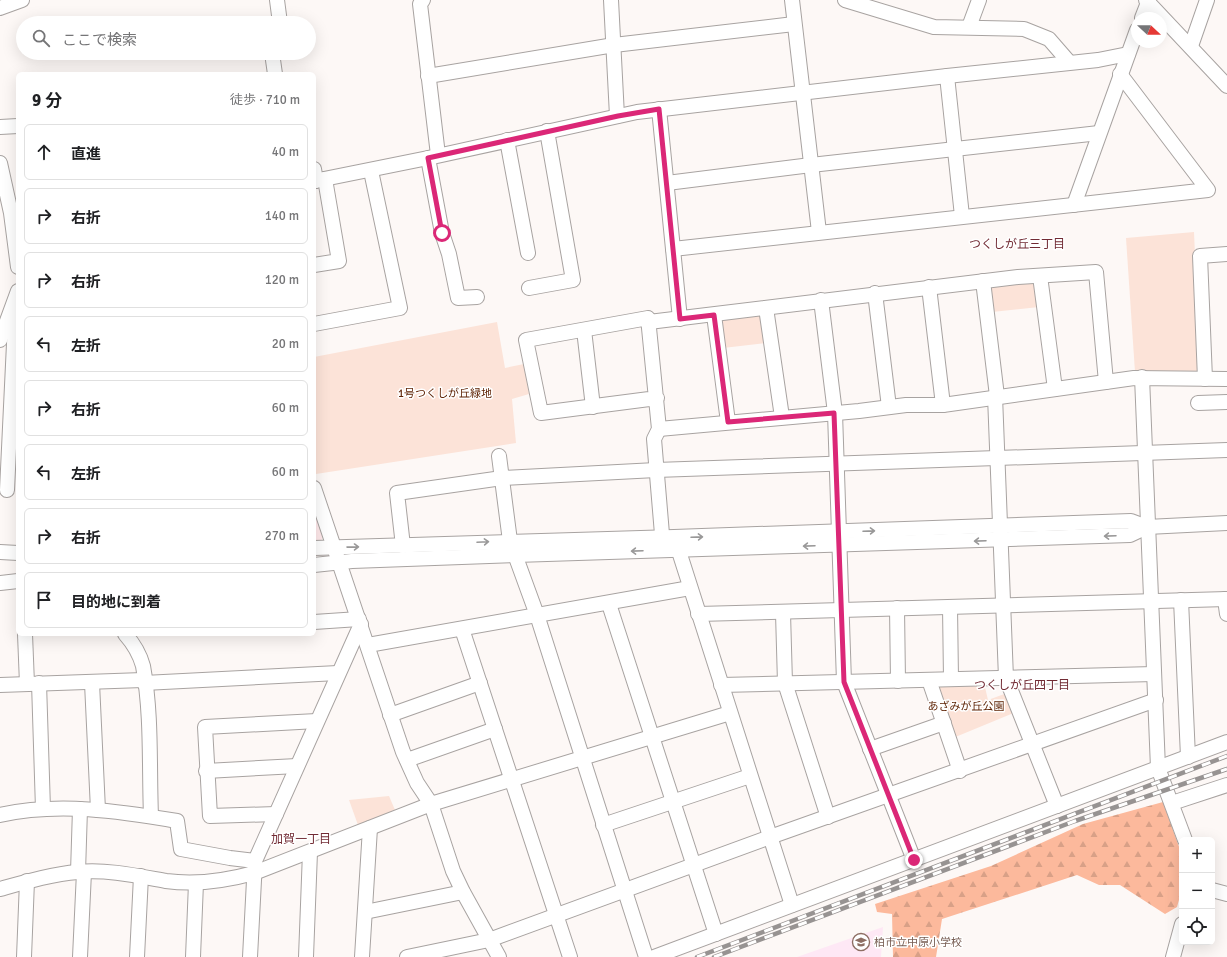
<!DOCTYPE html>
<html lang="ja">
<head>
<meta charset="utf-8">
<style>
  body { margin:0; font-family:Signika,"Noto Sans JP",sans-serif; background:#f6f6f6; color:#202124 }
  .controls { position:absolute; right:12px; bottom:12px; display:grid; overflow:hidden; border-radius:6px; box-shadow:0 4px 16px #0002 }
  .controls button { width:36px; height:36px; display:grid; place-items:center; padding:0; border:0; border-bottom:1px solid #e0e0e0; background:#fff; color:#202124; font:20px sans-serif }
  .compass { position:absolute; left:1131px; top:12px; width:36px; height:36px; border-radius:50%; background:#fff; box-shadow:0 4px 16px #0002; rotate:112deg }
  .stop { position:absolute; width:12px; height:12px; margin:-9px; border:3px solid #db2777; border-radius:50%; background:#fff }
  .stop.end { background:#db2777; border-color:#fff; box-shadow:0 1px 4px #0008 }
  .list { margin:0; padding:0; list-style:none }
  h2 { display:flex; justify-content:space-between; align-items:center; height:52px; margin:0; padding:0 16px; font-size:17px }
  h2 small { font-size:13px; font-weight:400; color:#757577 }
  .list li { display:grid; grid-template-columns:26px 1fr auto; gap:12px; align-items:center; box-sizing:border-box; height:56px; margin:0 8px 8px; padding:0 8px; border:1px solid #e0e0e0; border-radius:6px }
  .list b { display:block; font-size:15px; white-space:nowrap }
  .list em { font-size:13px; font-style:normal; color:#757577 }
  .icon { flex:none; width:22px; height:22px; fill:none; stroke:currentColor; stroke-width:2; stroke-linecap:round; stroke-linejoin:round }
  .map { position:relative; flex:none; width:1227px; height:957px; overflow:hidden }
  .search { position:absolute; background:#fff; box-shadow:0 4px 16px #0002; left:16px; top:16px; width:300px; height:44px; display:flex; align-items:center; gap:10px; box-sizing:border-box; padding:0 14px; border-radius:22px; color:#757577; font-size:15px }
  .panel { position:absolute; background:#fff; box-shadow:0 4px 16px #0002; left:16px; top:72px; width:300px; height:564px; border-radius:6px }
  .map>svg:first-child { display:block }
  .commercial { fill:#ffe9eb }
  .education { fill:#fee8f5 }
  .forest { fill:url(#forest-firs) }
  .park { fill:#fce3d8 }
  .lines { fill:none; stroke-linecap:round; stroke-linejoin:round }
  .minor-casing { stroke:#a8a3a1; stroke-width:16 }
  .minor { stroke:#fff; stroke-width:14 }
  .rail-casing { stroke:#979392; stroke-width:4.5 }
  .rail { stroke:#fff; stroke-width:3; stroke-dasharray:9; stroke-linecap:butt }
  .oneway { stroke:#999898 }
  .route { stroke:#db2777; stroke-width:5 }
  .labels { text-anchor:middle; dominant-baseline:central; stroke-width:3; stroke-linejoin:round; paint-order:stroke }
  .park-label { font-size:11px; fill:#5f2406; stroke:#fff }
  .education-label { font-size:11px; fill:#785e54; stroke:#fff; text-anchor:start }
  .neighbourhood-label { font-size:12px; fill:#722b34; stroke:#fff }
</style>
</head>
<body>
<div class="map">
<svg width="1227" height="957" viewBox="0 0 1227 957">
  <defs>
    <pattern id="forest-firs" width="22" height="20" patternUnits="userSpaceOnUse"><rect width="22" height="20" fill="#fcb99c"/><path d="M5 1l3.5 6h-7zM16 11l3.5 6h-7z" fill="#d8a087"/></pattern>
  </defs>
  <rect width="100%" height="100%" fill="#fdf8f6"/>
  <path class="commercial" d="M 314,504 L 324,535 L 321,541 L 314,541 Z"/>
  <path class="education" d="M 883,927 L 881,957 L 797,957 Z"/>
  <path class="forest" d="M 1163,802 L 1182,855 L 1182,889 L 1177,907 L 1165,914 L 1120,885 L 1099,885 L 1077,875 L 942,919 L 936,957 L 893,957 L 892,914 L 877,912 L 875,904 L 991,866 L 1083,824 Z"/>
  <g class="park">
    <path d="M 1194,232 L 1200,370 L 1195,374 L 1135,372 L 1126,238 Z"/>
    <path d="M 1032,283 L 1036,287 L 1039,307 L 992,312 L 990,289 L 993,285 Z"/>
    <path d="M 759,314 L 763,318 L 766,343 L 723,348 L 719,324 L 722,319 Z"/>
    <path d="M 497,322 L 505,368 L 524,364 L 529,394 L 512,399 L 516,443 L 316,474 L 314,469 L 314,357 Z"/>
    <path d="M 984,683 L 988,700 L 1007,693 L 1016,712 L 953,738 L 935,688 L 938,684 Z"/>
    <path d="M 389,796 L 395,810 L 358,825 L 349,800 Z"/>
  </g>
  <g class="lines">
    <g class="minor-casing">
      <g id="minor">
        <path d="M 277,0 L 280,23"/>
        <path d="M 423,0 L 420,4 L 438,155"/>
        <path d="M 611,0 L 617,116"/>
        <path d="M 792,0 L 819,232"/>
        <path d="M 845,0 L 934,27 L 1024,29 L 1049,39 L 1069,62"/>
        <path d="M 1146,0 L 1227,86"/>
        <path d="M 0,8 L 22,0"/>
        <path d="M 1142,18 L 1149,0"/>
        <path d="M 969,27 L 979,0"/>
        <path d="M 1191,46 L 1207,0"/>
        <path d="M 272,53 L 275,74"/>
        <path d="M 428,76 L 614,45 L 794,24"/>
        <path d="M 947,76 L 962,216"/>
        <path d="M 659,109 L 680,319"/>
        <path d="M 0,127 L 18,126"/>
        <path d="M 507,140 L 528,253"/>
        <path d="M 428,158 L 442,233 L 449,254 L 458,298 L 477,297"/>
        <path d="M 0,163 L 11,213 L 18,267"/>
        <path d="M 314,169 L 316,181"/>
        <path d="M 314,181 L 428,158 L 637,112 L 947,76 L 1098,60 L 1128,54"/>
        <path d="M 667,183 L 811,165 L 1099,133"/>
        <path d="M 1074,205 L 1137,30"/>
        <path d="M 673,249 L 1208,190 L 1120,74"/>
        <path d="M 314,265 L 339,261 L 325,179"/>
        <path d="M 1040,276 L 1055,389"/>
        <path d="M 983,281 L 997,396"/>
        <path d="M 929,287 L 943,405"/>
        <path d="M 529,288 L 573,280 L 547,131"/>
        <path d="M 875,293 L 889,407"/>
        <path d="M 821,300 L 835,413 L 844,682 L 914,860"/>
        <path d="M 766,308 L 782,417"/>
        <path d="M 714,315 L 728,422"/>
        <path d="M 649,322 L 1018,277 L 1096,272 L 1106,382"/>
        <path d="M 314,324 L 400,308 L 371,171"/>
        <path d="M 584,330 L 593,407"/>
        <path d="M 0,340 L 18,291"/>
        <path d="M 1142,377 L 1158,768 L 1185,840"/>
        <path d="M 1205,379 L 1200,256 L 1227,254"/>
        <path d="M 995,396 L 1006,678 L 1057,806"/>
        <path d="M 657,398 L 541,413 L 526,340 L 648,318 L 659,429 L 654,439 L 663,546"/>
        <path d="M 1198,403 L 1227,402"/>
        <path d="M 659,429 L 859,411 L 906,405 L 943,405 L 1134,378 L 1227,379"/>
        <path d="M 499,456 L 510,541 L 537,615 L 646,957"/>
        <path d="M 314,488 L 403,752 L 417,783 L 431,804 L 453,871 L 463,892 L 499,957"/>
        <path d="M 7,490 L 16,302"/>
        <path d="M 676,542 L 792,905"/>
        <path d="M 403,546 L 397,493 L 502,478 L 656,470 L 1227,450"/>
        <path d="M 314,548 L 674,537 L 1131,521 L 1147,527"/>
        <path d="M 0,552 L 18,553"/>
        <path d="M 314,565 L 352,561 L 516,555 L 1130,535 L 1147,527 L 1227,523"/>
        <path d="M 0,583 L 18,581"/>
        <path d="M 1225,599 L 1227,614"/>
        <path d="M 1181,600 L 1188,757"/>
        <path d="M 609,604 L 716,934"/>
        <path d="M 950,607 L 951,679"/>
        <path d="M 897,608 L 898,681"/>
        <path d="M 783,613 L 785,683 L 828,817"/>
        <path d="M 698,614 L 1227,599"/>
        <path d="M 314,622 L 359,619"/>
        <path d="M 462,629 L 570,957"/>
        <path d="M 25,634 L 27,684"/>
        <path d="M 125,634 C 133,643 140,655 143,666 C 152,715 149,767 151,816"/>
        <path d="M 368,645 L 690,588"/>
        <path d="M 929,680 L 960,771"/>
        <path d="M 39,683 L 43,809"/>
        <path d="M 92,683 L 98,810"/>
        <path d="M 144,683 L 338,673"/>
        <path d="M 0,685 L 143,680"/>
        <path d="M 721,685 L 1154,674"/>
        <path d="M 390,715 L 480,683"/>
        <path d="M 870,749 L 944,723"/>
        <path d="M 407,760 L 495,729"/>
        <path d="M 206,771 L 297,766"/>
        <path d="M 1172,803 L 1227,785"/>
        <path d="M 276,814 L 210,816 L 205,727 L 317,721"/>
        <path d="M 0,815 C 58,802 119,811 177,821 L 181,849 L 230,858 L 255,861"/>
        <path d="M 603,825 L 750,776"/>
        <path d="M 78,872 L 80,809"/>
        <path d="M 0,889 C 25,882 52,874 78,872 C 106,869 138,876 166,881 C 196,885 225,881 254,873 L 431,804 L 730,713"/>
        <path d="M 1212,890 L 1227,894"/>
        <path d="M 365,912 L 463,892"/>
        <path d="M 24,957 L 27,881"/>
        <path d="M 80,957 L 84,872"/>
        <path d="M 137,957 L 141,876"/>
        <path d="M 193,957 L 196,883"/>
        <path d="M 250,957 L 255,861 L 361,624"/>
        <path d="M 306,957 L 310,852"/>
        <path d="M 362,957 L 370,828"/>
        <path d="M 407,957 L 489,940 L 770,837 L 1156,700"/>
        <path d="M 654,957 L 1227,742"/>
        <path d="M 1173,957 L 1182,924"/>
      </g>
    </g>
    <use href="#minor" class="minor"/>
    <g class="rail-casing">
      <g id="rail">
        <path d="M 697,957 L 1227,756"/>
        <path d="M 714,957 L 1075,821 L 1227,769"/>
      </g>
    </g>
    <use href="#rail" class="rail"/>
  </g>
  <defs><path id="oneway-shaft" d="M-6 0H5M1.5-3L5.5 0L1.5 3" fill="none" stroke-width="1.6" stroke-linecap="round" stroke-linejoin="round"/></defs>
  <g class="oneway">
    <use href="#oneway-shaft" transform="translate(869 531) rotate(-2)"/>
    <use href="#oneway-shaft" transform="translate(1110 536) rotate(178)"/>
    <use href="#oneway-shaft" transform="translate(697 537) rotate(-2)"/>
    <use href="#oneway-shaft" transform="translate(980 541) rotate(178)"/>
    <use href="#oneway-shaft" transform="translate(483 542) rotate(-3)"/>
    <use href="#oneway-shaft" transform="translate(809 546) rotate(178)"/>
    <use href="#oneway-shaft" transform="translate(353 547) rotate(-1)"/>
    <use href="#oneway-shaft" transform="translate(637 551) rotate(178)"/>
  </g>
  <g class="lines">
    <path class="route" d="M 442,233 L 428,158 L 618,116 L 659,109 L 680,319 L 714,315 L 728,422 L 834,413 L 844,682 L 914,860"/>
  </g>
  <defs>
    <g id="school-ring" transform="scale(0.9)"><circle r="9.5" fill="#fff" stroke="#8d6e63" stroke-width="1.5"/><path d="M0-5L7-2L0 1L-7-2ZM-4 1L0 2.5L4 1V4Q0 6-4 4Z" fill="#8d6e63"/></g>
  </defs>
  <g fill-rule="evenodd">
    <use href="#school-ring" x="861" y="942"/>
  </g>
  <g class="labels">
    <g class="park-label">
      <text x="445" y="393">1号つくしが丘緑地</text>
      <text x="966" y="706">あざみが丘公園</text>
    </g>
    <g class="education-label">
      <text x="874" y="942">柏市立中原小学校</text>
    </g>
    <g class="neighbourhood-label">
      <text x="1017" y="244">つくしが丘三丁目</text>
      <text x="1022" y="685">つくしが丘四丁目</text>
      <text x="301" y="839">加賀一丁目</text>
    </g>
  </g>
</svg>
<div class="controls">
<button>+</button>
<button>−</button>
<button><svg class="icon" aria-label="locate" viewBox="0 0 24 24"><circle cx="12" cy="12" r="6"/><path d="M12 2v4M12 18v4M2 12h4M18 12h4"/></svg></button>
</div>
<svg class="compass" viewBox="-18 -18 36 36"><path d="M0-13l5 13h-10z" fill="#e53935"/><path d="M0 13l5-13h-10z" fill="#757577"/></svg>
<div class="stop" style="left:442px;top:233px"></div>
<div class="stop end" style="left:914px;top:860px"></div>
<div class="search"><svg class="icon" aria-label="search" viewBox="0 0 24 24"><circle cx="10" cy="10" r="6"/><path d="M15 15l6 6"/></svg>ここで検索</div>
<section class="panel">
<h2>9 分<small>徒歩 · 710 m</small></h2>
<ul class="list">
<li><svg class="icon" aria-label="ahead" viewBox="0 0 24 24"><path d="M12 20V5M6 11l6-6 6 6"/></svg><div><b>直進</b></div><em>40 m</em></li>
<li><svg class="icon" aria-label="right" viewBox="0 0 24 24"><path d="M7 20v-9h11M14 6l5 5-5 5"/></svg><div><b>右折</b></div><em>140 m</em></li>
<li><svg class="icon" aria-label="right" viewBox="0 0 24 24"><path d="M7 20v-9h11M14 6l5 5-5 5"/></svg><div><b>右折</b></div><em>120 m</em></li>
<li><svg class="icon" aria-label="left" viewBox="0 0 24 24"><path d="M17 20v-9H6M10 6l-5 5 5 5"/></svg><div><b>左折</b></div><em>20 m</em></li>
<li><svg class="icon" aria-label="right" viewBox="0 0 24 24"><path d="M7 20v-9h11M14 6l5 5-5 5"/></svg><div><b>右折</b></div><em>60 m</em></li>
<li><svg class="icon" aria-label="left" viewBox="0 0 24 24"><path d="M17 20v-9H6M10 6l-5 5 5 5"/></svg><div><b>左折</b></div><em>60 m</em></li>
<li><svg class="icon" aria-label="right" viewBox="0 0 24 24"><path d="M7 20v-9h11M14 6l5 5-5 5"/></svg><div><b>右折</b></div><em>270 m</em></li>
<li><svg class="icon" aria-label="arrive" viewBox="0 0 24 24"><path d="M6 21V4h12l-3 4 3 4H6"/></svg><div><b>目的地に到着</b></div></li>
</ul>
</section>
</div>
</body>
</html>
